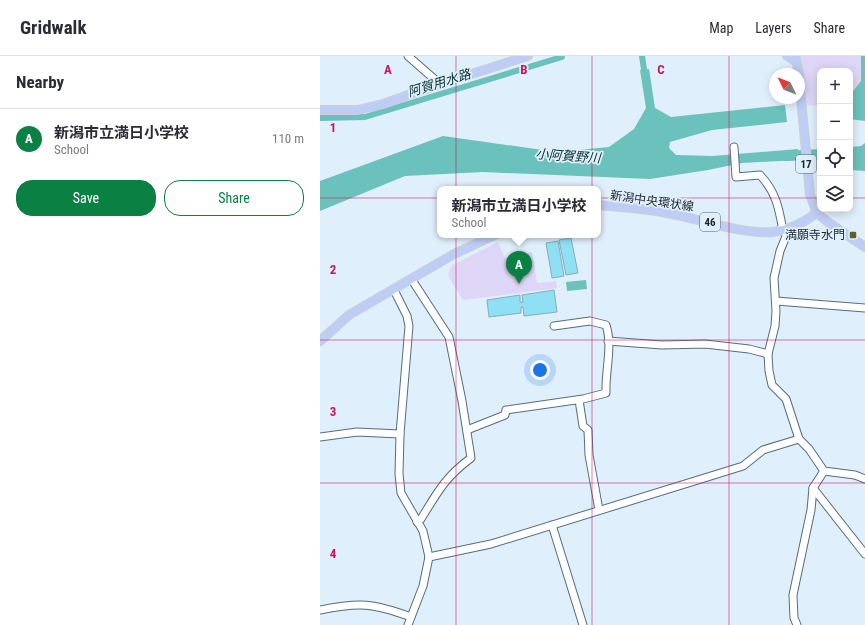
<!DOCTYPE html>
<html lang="en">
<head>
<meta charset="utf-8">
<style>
  body { margin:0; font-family:"Roboto Condensed","Noto Sans JP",sans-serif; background:#f7f7f7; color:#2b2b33 }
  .controls { position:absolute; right:12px; top:12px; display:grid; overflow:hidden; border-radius:8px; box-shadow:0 2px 10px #0003 }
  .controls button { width:36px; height:36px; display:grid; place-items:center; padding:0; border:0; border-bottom:1px solid #e1e1e2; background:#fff; color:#2b2b33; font:20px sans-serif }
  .compass { position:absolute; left:449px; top:12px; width:36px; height:36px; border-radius:50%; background:#fff; box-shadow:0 2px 10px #0003; rotate:313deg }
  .you { position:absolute; left:220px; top:314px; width:14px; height:14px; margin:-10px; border:3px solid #fff; border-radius:50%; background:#1a73e8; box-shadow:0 0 0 6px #1a73e833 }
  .badge { display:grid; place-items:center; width:26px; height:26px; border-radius:50%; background:#0b8043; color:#fff; font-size:13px; font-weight:700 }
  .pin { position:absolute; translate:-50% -33px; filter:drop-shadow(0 1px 2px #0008) }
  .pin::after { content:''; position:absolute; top:21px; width:14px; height:12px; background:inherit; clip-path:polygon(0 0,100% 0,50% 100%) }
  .popup { position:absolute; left:117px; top:130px; width:164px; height:52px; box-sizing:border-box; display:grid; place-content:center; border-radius:8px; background:#fff; filter:drop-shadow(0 1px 3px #0005); font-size:13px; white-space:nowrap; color:#7c7c81 }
  .popup b { font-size:15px; color:#2b2b33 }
  .popup::after { content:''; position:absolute; left:50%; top:100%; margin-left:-8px; border:8px solid transparent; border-top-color:#fff }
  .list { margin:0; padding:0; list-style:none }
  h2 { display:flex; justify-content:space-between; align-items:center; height:52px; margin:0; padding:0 16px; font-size:17px }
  h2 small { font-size:13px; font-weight:400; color:#7c7c81 }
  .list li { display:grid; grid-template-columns:26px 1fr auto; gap:12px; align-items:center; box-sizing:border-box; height:60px; padding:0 16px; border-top:1px solid #e1e1e2 }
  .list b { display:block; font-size:15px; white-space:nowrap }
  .list p { margin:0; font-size:13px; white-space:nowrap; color:#7c7c81 }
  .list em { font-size:13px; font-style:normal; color:#7c7c81 }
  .actions { display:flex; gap:8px; padding:12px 16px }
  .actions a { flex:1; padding:9px 0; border:1px solid #0b8043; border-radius:16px; text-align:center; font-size:14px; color:#0b8043 }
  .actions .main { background:#0b8043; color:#fff }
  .icon { flex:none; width:22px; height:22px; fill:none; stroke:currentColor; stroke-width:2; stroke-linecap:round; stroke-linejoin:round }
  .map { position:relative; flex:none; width:545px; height:569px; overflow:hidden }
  header { display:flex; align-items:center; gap:24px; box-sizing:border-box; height:56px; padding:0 20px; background:#fff; border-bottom:1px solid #e1e1e2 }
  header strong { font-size:19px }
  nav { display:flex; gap:22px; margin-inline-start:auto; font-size:14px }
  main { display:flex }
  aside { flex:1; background:#fff }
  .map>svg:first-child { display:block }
  .green { fill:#ddd6f7 }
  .water { fill:#6bc1bb }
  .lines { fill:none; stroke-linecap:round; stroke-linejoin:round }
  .canal { stroke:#6bc1bb; stroke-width:6 }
  .river { stroke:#6bc1bb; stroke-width:10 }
  .building { fill:#8fe0f5; stroke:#89acb5 }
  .minor-casing { stroke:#556c7f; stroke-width:9 }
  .major-casing { stroke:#cdcfd0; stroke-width:10 }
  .minor { stroke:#fff; stroke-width:7 }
  .major { stroke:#becdf5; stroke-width:8 }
  .grid { fill:none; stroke:#c2185b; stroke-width:1; stroke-opacity:0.55 }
  .poi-dot { fill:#5e602d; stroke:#e0effc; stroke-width:1.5 }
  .labels { text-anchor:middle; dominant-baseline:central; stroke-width:3.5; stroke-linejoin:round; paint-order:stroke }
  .shield { fill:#e0effc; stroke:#55616a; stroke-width:1 }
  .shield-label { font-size:11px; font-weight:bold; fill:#1a242b }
  .street-label { font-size:12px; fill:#1a242b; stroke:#e0effc }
  .poi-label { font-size:12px; fill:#1a242b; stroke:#e0effc; text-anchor:end }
  .water-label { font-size:13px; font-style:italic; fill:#05312f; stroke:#e0effc }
  .grid-label { font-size:13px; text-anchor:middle; font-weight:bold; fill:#c2185b; stroke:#e0effc; stroke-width:3.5; stroke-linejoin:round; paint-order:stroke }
</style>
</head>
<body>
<header>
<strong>Gridwalk</strong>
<nav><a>Map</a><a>Layers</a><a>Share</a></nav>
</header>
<main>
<aside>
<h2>Nearby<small></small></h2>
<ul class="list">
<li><span class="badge">A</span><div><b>新潟市立満日小学校</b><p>School</p></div><em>110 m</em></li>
</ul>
<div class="actions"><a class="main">Save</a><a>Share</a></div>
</aside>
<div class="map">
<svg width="545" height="569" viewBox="0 0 545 569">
  <rect width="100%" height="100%" fill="#e0effc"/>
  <g class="green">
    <path d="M 478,0 L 541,0 L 541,25 L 530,39 L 530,15 L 500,15 L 500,50 L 486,49 L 484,21 Z"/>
    <path d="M 178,186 L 185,202 L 212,196 L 217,227 L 236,225 L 237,232 L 143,244 L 128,220 L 131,210 Z"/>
  </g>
  <g class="water">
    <path d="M 541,0 L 545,0 L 545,65 L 530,63 L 530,39 L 541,25 Z"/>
    <path d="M 329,13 L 335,52 L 351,61 L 465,49 L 467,66 L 392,74 L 350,86 L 349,92 L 356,99 L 393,100 L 478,93 L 478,104 L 422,107 L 388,114 L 330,123 L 163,116 L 85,120 L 0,155 L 0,125 L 123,80 L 237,96 L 289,91 L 314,73 L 326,52 L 320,14 Z"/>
    <path d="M 545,87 L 545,115 L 530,114 L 530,91 L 541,90 Z"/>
    <path d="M 266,224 L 267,233 L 247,235 L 246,226 Z"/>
  </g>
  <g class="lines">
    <g class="canal">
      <path d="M 322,0 L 325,20"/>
      <path d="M 0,62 L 45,61 L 242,1"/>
    </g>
    <path class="river" d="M 466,100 L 500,98"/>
  </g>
  <g class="building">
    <path d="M 251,182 L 258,217 L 246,219 L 239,184 Z"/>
    <path d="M 238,185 L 244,220 L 232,222 L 226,187 Z"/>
    <path d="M 234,234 L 237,256 L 204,260 L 203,251 L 201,251 L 201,257 L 169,261 L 167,244 L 200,239 L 200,246 L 203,246 L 202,239 Z"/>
  </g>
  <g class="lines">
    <g class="minor-casing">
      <g id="minor">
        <path d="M 88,0 L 120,28"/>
        <path d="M 414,91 L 416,121 L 440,119 C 456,136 459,152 463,175"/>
        <path d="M 469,173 L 460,195 L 454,222 L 456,255 L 455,270 L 448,298 L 449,315 L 452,329 L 466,343 L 479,383 L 489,393 L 504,415 L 535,419 L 545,423"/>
        <path d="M 92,224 L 129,281 L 142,345 L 151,402 C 125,421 117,437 101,463 L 97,466"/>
        <path d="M 74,234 L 87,260 L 89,270 L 80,378 L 79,418 L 81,437 L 103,475 L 109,501 L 103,530 L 88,569"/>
        <path d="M 456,245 L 545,252"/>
        <path d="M 288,285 L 342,289 L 385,288 L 429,293 L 448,298"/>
        <path d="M 259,344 L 263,370 L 268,374 L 269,399 L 279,454"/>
        <path d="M 147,374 L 185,359 L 186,354 L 263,343 L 286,337 C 285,315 293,290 286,269 L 270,265 L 234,270"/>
        <path d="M 0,381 L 37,376 L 80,378"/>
        <path d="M 493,432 L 545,498"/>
        <path d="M 232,469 L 263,569"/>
        <path d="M 109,501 L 171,488 L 407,415 L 423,410 L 443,394 L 479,383"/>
        <path d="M 0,554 C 40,546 53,547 91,561"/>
        <path d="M 477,569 L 474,562 L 473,539 L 491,454 L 493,432 L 504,415"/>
      </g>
    </g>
    <g class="major-casing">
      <g id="major">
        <path d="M 467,0 L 477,6"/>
        <path d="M 475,0 L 479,18"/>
        <path d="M 479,20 L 490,139 L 497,157 L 509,167 L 545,191"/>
        <path d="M 0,54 L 38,54 L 63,48 L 120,28 L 208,0"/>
        <path d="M 278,149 C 299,151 321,152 342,156 C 374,161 422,179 453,176 C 470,174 483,167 497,157"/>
        <path d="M 0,285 L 29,259 L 134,198 L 175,179"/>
      </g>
    </g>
    <use href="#minor" class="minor"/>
    <use href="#major" class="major"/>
  </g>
  <path class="grid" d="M 136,0 L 136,569M 272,0 L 272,569M 409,0 L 409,569M 0,142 L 500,142M 530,142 L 545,142M 0,284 L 545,284M 0,427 L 545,427"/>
  <rect class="poi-dot" x="529" y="175" width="8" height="8" rx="2"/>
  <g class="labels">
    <g class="shield">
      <rect x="476" y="99" width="20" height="18" rx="3"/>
      <rect x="380" y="157" width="20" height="18" rx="3"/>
    </g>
    <g class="shield-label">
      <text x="486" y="108">17</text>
      <text x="390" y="166">46</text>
    </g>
    <g class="street-label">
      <text transform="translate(332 145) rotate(8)">新潟中央環状線</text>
    </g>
    <g class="poi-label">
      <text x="525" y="179">満願寺水門</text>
    </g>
    <g class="water-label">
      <text transform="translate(119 27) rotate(-17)">阿賀用水路</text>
      <text transform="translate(248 100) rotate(4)">小阿賀野川</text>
    </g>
  </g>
  <g class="grid-label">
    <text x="68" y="18">A</text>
    <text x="204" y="18">B</text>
    <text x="341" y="18">C</text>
    <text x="13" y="76">1</text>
    <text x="13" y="218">2</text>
    <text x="13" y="360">3</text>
    <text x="13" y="502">4</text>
  </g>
</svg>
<div class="controls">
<button>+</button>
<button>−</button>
<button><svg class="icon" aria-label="locate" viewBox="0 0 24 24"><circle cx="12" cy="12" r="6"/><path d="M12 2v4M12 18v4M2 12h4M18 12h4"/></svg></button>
<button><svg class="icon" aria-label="layers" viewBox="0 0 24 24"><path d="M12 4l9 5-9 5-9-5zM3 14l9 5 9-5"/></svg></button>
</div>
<svg class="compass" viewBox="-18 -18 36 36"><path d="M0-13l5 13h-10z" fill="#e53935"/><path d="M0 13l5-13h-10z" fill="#7c7c81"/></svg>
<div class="you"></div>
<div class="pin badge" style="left:199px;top:228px">A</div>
<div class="popup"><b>新潟市立満日小学校</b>School</div>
</div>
</main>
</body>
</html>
